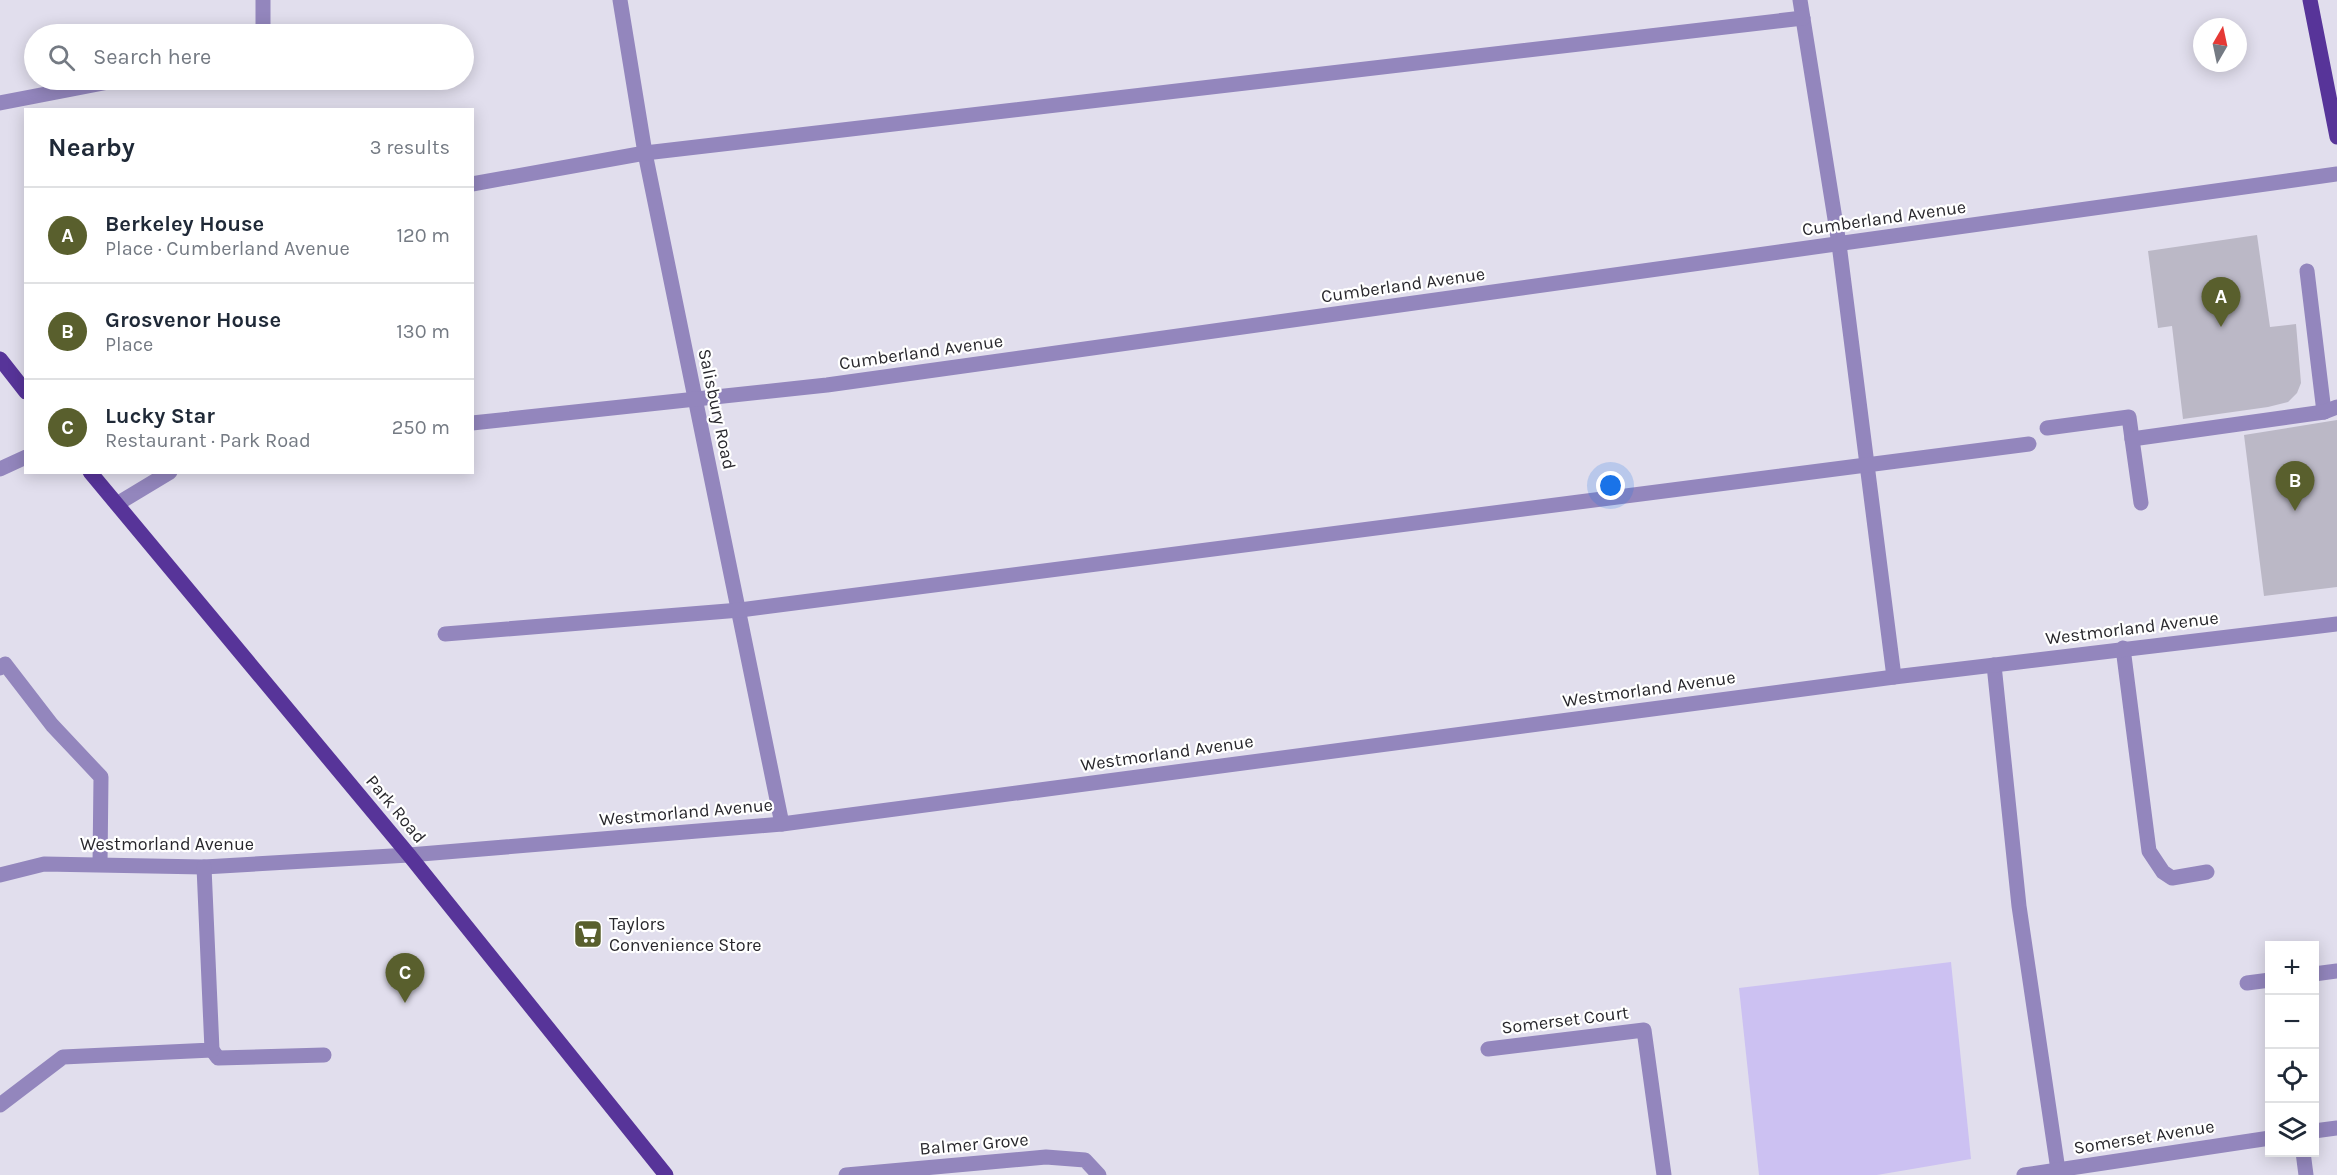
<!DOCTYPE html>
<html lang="en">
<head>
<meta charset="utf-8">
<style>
  body { margin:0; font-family:Karla,sans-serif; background:#f2f2f3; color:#1f2937 }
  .controls { position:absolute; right:18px; bottom:18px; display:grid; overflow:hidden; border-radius:0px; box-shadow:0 3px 15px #0003 }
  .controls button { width:54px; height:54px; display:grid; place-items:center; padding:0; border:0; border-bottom:2px solid #e0e1e3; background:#fff; color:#1f2937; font:30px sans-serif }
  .compass { position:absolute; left:2193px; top:18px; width:54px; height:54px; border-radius:50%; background:#fff; box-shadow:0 3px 15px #0003; rotate:9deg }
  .you { position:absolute; left:1611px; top:486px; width:21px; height:21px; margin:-15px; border:4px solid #fff; border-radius:50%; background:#1a73e8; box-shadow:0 0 0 9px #1a73e833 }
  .badge { display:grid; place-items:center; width:39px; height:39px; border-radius:50%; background:#595f2d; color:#fff; font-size:20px; font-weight:700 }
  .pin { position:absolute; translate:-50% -50px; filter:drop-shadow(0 2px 3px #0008) }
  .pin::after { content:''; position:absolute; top:32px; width:21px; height:18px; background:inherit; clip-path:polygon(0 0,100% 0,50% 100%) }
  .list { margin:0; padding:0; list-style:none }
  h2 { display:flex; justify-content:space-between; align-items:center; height:78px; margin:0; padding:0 24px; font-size:26px }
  h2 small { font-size:20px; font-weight:400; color:#747a83 }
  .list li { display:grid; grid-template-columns:39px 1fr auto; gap:18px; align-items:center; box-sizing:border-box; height:96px; padding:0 24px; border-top:2px solid #e0e1e3 }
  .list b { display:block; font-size:22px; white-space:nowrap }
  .list p { margin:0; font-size:20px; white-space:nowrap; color:#747a83 }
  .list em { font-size:20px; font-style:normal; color:#747a83 }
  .icon { flex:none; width:33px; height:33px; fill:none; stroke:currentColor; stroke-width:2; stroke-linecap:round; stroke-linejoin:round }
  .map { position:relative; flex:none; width:2337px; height:1175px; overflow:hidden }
  .search { position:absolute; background:#fff; box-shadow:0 3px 15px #0003; left:24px; top:24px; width:450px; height:66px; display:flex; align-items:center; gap:15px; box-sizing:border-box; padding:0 21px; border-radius:33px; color:#747a83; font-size:22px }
  .panel { position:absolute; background:#fff; box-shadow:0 3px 15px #0003; left:24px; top:108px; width:450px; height:366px; border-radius:0px }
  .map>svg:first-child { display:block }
  .green { fill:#ccc1f2 }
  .building { fill:#bbb8c6 }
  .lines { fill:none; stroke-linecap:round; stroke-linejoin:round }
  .minor { stroke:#9386bd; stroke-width:15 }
  .major { stroke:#573499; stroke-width:15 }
  .labels { text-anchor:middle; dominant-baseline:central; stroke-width:4.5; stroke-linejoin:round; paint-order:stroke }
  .street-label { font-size:18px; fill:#29282d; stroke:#fff }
  .poi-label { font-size:18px; fill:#29282d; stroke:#fff; text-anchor:start }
</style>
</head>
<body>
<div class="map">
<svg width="2337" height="1175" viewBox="0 0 2337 1175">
  <rect width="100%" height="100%" fill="#e1deed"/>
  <path class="green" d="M 1951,962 L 1971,1159 L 1877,1175 L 1759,1175 L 1739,988 Z"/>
  <g class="building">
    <path d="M 2257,235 L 2270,327 L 2296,324 L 2301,383 L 2297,393 L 2288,402 L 2268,407 L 2183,419 L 2172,326 L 2158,328 L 2148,251 Z"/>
    <path d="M 2337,420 L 2337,587 L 2264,596 L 2244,435 Z"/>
  </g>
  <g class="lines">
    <g class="minor">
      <path d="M 620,0 L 645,153 L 782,824"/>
      <path d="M 1800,0 L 1839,244 L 1894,677"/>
      <path d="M 259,34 L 263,27 L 263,0"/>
      <path d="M 0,103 L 119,80"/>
      <path d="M 472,184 L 645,153 L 1803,18"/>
      <path d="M 2307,271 L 2324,412"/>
      <path d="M 472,423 L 827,385 L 2337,174"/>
      <path d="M 2047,428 L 2129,417 L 2132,439"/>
      <path d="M 0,469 L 26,457"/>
      <path d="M 2141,503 L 2132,439 L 2324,412 L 2337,407"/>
      <path d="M 117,504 L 170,472"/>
      <path d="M 445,634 L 740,610 L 2029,444"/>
      <path d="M 2123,648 L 2149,851 L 2163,872 L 2172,878 L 2207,872"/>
      <path d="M 1994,665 L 2019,906 L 2058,1170"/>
      <path d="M 0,668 L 5,664 L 52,725 L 101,777 L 100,864"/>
      <path d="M 0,875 L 44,864 L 204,867 L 409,855 L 782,824 L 1894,677 L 2337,624"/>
      <path d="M 2314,974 L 2337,971"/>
      <path d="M 2247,983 L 2270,980"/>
      <path d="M 1488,1049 L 1644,1030 L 1664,1175"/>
      <path d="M 212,1050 L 218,1058 L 324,1055"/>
      <path d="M 0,1105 L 63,1057 L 212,1050 L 204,867"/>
      <path d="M 2314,1131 L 2337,1128"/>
      <path d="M 2303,1152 L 2306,1175"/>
      <path d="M 846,1175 L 1046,1157 L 1085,1160 L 1099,1175"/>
      <path d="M 2024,1175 L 2270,1138"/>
    </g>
    <g class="major">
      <path d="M 2310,0 L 2337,137"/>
      <path d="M 0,359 L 26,392"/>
      <path d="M 90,472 L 409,855 L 666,1175"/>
    </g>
  </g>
  <defs>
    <g id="supermarket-square" transform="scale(1.5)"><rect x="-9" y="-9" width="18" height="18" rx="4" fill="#595f2d" stroke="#fff"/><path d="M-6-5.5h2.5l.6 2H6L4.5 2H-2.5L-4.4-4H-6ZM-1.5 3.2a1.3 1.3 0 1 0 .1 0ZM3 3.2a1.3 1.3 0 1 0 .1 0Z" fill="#fff"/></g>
  </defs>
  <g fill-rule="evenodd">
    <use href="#supermarket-square" x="588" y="934"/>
  </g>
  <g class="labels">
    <g class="street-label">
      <text transform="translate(1884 218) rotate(-8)">Cumberland Avenue</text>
      <text transform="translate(1403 285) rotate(-8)">Cumberland Avenue</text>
      <text transform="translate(921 352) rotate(-8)">Cumberland Avenue</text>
      <text transform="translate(717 409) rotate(78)">Salisbury Road</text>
      <text transform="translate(2132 628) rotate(-7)">Westmorland Avenue</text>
      <text transform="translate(1649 689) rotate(-8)">Westmorland Avenue</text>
      <text transform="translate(1167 753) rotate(-8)">Westmorland Avenue</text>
      <text transform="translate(396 809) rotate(50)">Park Road</text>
      <text transform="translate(686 812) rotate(-5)">Westmorland Avenue</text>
      <text x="167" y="844">Westmorland Avenue</text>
      <text transform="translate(1565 1020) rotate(-7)">Somerset Court</text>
      <text transform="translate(2144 1137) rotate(-9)">Somerset Avenue</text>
      <text transform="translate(974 1144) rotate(-5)">Balmer Grove</text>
    </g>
    <g class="poi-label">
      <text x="609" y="924">Taylors<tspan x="609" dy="21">Convenience Store</tspan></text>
    </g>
  </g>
</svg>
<div class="controls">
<button>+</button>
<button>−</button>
<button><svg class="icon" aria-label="locate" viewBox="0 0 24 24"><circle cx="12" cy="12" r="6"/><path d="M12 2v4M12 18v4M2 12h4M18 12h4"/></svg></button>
<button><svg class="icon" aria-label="layers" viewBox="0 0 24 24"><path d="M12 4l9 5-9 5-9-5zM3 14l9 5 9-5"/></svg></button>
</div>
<svg class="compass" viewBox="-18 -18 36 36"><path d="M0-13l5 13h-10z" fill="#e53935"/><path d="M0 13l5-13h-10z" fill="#747a83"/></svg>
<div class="you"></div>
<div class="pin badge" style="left:2221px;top:327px">A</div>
<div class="pin badge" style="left:2295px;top:511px">B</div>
<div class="pin badge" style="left:405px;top:1003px">C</div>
<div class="search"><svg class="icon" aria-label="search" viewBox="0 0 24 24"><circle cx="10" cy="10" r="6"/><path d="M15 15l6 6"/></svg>Search here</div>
<section class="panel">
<h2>Nearby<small>3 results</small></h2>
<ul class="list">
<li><span class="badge">A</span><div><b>Berkeley House</b><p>Place · Cumberland Avenue</p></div><em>120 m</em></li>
<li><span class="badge">B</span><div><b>Grosvenor House</b><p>Place</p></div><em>130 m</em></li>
<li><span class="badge">C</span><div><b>Lucky Star</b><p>Restaurant · Park Road</p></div><em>250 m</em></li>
</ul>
</section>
</div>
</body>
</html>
